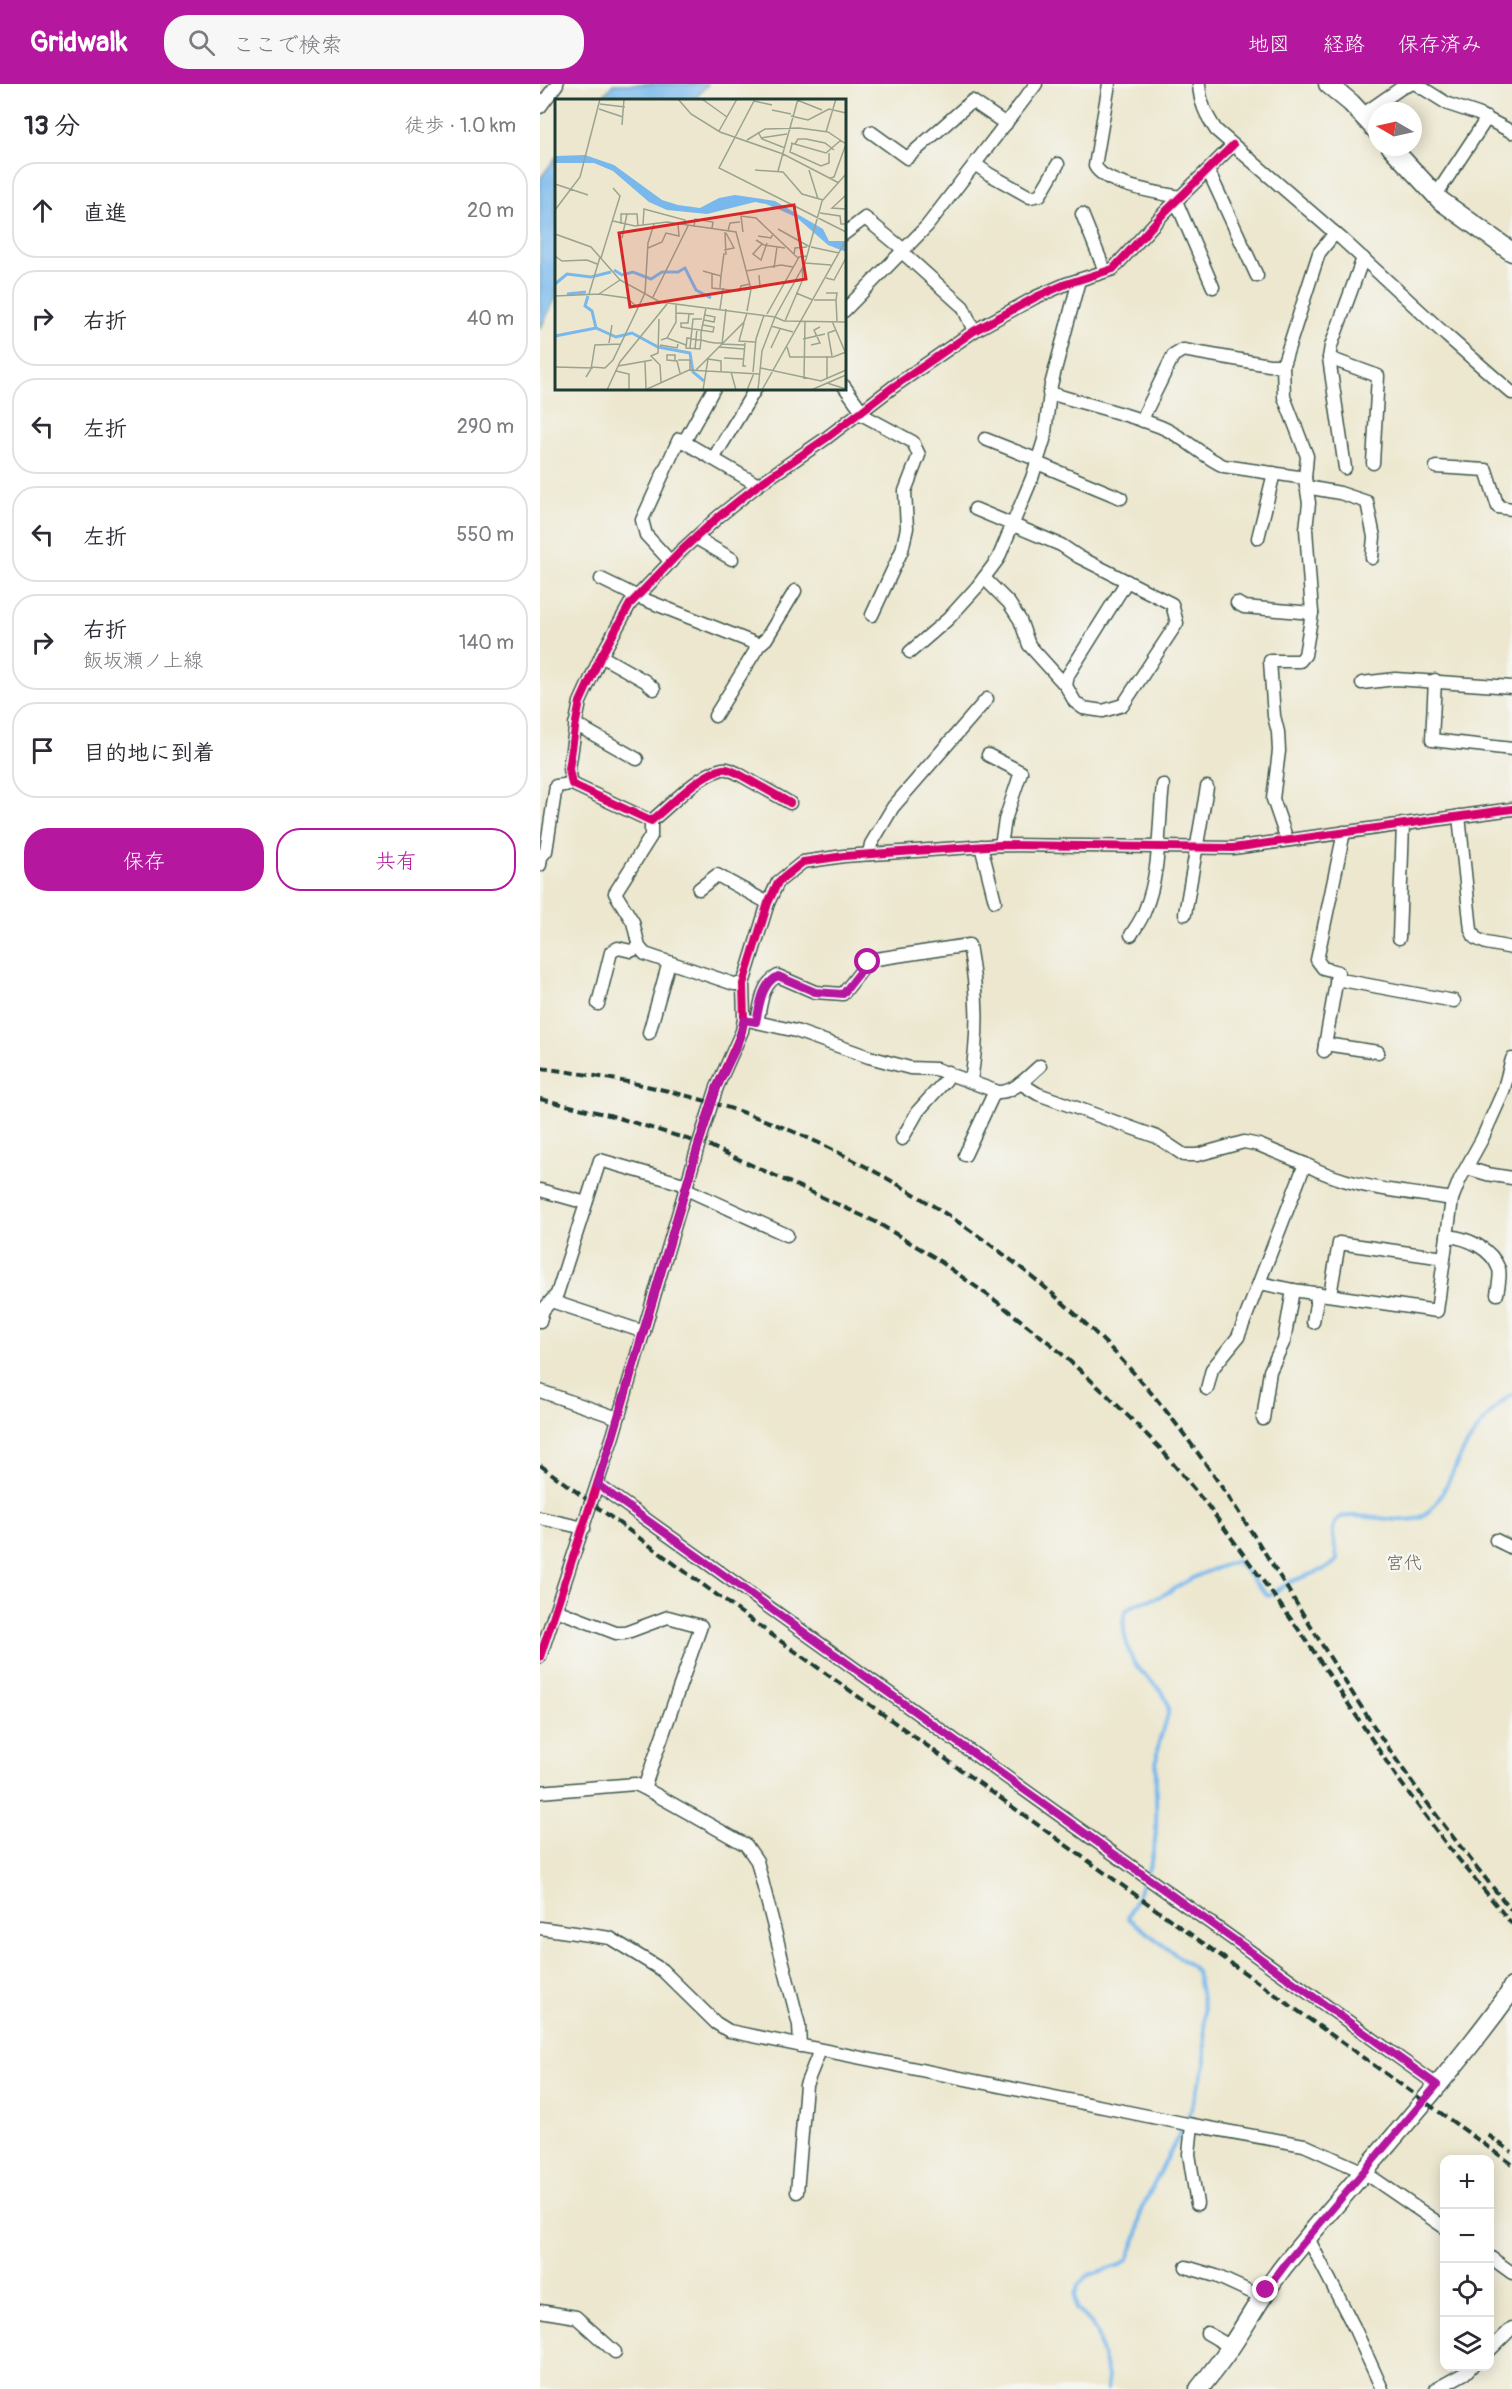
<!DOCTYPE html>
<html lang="ja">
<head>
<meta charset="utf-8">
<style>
  body { margin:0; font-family:Pangolin,"Klee One",sans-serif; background:#f7f7f7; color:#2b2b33 }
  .controls { position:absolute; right:18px; bottom:18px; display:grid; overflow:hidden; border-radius:12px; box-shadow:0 3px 15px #0003 }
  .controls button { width:54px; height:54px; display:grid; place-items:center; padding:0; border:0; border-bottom:2px solid #e1e1e2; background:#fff; color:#2b2b33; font:30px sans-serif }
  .compass { position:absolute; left:828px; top:18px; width:54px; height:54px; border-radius:50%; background:#fff; box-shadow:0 3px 15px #0003; rotate:279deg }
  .stop { position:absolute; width:18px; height:18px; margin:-14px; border:4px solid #b5179e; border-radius:50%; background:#fff }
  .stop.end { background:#b5179e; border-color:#fff; box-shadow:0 2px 6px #0008 }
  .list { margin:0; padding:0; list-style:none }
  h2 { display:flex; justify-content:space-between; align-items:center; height:78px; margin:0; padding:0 24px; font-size:26px }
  h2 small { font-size:20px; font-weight:400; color:#7c7c81 }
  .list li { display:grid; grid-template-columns:39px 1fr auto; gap:18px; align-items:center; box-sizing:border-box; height:96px; margin:0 12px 12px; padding:0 12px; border:2px solid #e1e1e2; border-radius:24px }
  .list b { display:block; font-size:22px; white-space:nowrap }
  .list p { margin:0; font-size:20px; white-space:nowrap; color:#7c7c81 }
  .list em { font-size:20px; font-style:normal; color:#7c7c81 }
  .actions { display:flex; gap:12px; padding:18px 24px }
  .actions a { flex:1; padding:14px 0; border:2px solid #b5179e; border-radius:24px; text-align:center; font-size:21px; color:#b5179e }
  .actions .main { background:#b5179e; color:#fff }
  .icon { flex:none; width:33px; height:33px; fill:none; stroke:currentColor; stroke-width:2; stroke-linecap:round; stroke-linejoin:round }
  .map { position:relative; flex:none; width:972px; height:2305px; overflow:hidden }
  header { display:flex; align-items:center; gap:36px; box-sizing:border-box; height:84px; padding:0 30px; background:#b5179e; color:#fff }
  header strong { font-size:28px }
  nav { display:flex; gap:33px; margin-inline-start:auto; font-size:21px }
  .search { width:420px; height:54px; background:#f7f7f7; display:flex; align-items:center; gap:15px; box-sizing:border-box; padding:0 21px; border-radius:24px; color:#7c7c81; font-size:22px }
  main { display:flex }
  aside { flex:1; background:#fff }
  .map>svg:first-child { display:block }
  .water { fill:#78b8ec; stroke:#4c7a90; stroke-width:1.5 }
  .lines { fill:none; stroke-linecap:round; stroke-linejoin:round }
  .stream { stroke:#78b8ec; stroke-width:4 }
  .street-casing { stroke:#3e564b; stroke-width:15 }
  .secondary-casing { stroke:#3e564b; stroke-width:21 }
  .street { stroke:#fff; stroke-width:12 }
  .secondary { stroke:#fff; stroke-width:18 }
  .rail { stroke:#1f3d34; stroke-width:4; stroke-dasharray:9 4.5; stroke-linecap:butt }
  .cycleway-casing { stroke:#f6f6f2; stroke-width:11 }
  .cycleway { stroke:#d6006c; stroke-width:8 }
  .route { stroke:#b5179e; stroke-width:8 }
  .labels { text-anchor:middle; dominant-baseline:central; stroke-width:5; stroke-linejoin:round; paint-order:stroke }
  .quarter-label { font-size:18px; fill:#67604e; stroke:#f6f6f2 }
  .inset-river { fill:none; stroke:#78b8ec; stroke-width:3 }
  .inset-road { fill:none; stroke:#9aa390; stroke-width:1.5 }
  .view { fill:#d62828; fill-opacity:0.15; stroke:#d62828; stroke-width:3 }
  .inset-edge { fill:none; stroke:#1f3d34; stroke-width:3 }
</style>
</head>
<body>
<header>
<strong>Gridwalk</strong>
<div class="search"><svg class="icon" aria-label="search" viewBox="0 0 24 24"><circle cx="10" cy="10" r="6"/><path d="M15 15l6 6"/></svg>ここで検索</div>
<nav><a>地図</a><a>経路</a><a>保存済み</a></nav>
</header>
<main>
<aside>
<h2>13 分<small>徒歩 · 1.0 km</small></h2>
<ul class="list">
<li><svg class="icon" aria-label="ahead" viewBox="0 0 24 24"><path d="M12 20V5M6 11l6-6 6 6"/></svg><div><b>直進</b></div><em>20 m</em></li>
<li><svg class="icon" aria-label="right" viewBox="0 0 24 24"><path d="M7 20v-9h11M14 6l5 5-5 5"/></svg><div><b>右折</b></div><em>40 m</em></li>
<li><svg class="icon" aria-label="left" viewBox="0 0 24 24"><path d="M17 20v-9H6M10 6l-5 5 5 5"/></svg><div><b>左折</b></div><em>290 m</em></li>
<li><svg class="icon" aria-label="left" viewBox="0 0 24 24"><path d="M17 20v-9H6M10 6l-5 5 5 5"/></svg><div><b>左折</b></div><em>550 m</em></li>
<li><svg class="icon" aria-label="right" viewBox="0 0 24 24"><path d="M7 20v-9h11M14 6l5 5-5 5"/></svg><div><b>右折</b><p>飯坂瀬ノ上線</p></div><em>140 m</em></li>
<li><svg class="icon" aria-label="arrive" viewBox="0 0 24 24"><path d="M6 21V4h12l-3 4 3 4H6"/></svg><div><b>目的地に到着</b></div></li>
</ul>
<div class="actions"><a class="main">保存</a><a>共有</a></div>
</aside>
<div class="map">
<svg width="972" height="2305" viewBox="0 0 972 2305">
  <rect width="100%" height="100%" fill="#f6f6f2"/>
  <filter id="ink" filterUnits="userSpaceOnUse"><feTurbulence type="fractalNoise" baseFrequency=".0167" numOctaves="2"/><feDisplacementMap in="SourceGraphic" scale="12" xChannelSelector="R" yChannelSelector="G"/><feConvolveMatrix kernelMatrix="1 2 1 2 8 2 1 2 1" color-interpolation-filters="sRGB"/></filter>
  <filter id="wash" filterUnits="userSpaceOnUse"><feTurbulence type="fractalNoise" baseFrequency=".008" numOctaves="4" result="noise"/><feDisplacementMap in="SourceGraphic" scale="24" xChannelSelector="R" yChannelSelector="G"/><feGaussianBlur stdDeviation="1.35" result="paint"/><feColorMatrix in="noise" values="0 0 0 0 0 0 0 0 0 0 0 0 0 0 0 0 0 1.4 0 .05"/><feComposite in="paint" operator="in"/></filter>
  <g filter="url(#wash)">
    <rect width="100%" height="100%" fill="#ece7ce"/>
    <g class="water">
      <path d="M 73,0 L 168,0 L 154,16 L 60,16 Z"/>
      <path d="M 16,73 L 16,214 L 0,245 L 0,95 Z"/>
    </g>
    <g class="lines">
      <g class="stream">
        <path d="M 607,1789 C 624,1748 611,1704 618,1662 C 621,1648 632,1631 627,1617 C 620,1600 600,1592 592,1575 C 587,1563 579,1537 587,1526 C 594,1518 611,1516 621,1512 C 632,1507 642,1499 653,1494 C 666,1487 681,1483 696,1477 L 728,1512 L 752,1497 L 785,1485 L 797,1477 C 797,1461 786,1445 800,1433 C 824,1428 858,1441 878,1434 C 901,1426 912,1385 924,1366 C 936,1346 953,1323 972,1310"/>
        <path d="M 567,2305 L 568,2292 L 557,2250 L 551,2239 L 536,2225 L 535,2210 L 539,2200 L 549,2191 L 580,2181 L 588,2175 L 598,2150 L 601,2126 L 649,2031 L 665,1981 L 664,1926 L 657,1887 L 588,1834 L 604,1796"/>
      </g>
    </g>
  </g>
  <g filter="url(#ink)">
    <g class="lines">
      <g class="street-casing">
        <g id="street">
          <path d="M 569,0 L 555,82 C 565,101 619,109 640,113"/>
          <path d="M 659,0 C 660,19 666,31 676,46 L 803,156 L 907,252 L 972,309"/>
          <path d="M 876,0 L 908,20 L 938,30 L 972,48"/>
          <path d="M 0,23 L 17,0"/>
          <path d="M 822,31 L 861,4 L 871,0"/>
          <path d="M 331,48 L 367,74 L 432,17 L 466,40"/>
          <path d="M 435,80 L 449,90 L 490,113 L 500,111 L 518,80"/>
          <path d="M 668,86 L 717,192"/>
          <path d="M 896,111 L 947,34"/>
          <path d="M 636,117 L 673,203"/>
          <path d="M 542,130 L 565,187"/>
          <path d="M 304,150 L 325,134 L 364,166"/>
          <path d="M 362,168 L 423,223 L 434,247"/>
          <path d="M 304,227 L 387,142 L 496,0"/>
          <path d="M 789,274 L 838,292 L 833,379"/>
          <path d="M 304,302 L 322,327"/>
          <path d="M 509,309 C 546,320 585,329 621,343 C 645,353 663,373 684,382 L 765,394"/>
          <path d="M 319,329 L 373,358 L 379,371 L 365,407 L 367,444 L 362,466 L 332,531"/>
          <path d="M 603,337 L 605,329 L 633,272 L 643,266 L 729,281 L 743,281"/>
          <path d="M 445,355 L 498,376"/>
          <path d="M 144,358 L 174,304"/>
          <path d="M 173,375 L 216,304"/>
          <path d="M 497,379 L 581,414"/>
          <path d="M 896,383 L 946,386 L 958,423 L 972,425"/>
          <path d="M 805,384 L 789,274 L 791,262 L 823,174"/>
          <path d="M 766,403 L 800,409 L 827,418 L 834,453 L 832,474"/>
          <path d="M 435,425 L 521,461 L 539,473 L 632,520 L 637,539 L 583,621 L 563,627 L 543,624 L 535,618 L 526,602 L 489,561 L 480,536 L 469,519 L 444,494"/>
          <path d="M 156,454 L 192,475"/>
          <path d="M 718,454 L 734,389"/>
          <path d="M 131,478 L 106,451 L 102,436 L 139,355 L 218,401"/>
          <path d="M 61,495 L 98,513 L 219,561"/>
          <path d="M 697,519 L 704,523 L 772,529"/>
          <path d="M 370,568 L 408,535 L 437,503 L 458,475 L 492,394 L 504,356 L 511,301 L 539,196"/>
          <path d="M 61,572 L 105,597 L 114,605"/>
          <path d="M 895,596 L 892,656 L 972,665"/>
          <path d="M 822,599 L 855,595 L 972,603"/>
          <path d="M 526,602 L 528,591 L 587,497"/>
          <path d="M 175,632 L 219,561 L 226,555 L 255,507"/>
          <path d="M 35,640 L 97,675"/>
          <path d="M 448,671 L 481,688 L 465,736 L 461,761"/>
          <path d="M 250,719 L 197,689 C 190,686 186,683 179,686 C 156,693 130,722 111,737 L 32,700 L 29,685 L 36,638 L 40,618 L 61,572 L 90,520 L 141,467 L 178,433 L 218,401 L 285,355 L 353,303 L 434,247 L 496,213 L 526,200 L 573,185 L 624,129 L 693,61"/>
          <path d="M 919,732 L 931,846 L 935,854 L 946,859 L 972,864"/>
          <path d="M 111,737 L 111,752 L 75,809 L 93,838 L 99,863 L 105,870 L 194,900 L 203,900"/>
          <path d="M 747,756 L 733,715 L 739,667 L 738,648 L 734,632 L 730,577 L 760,577 L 765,571 L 772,529 L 766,445 L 769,419 L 765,394 L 767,372 L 744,313 L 743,281 L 779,169 L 795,149"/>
          <path d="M 441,762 L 455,817"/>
          <path d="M 329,770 L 331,760 L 353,723 L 447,615"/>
          <path d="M 0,781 L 1,773 L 6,767 L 16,702 L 32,700"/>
          <path d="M 159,805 L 177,791 L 228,819"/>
          <path d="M 645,830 L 667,703"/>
          <path d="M 591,851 C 596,843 602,835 605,826 C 621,787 618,742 623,701"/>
          <path d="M 859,854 L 863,740"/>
          <path d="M 796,895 L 914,917"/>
          <path d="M 58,920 L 71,868 L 78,864 L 91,867 L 99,863"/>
          <path d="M 208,936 L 256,947 L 329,973 L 370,984 L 396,985 L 458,1008 C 474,1009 488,992 500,982"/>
          <path d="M 217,938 C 221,921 221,900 238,892 L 275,908 L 303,910 L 328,878 L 336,875 L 429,861 C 438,912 439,947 431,997"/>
          <path d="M 109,949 L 129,878"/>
          <path d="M 785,960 L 838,968"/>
          <path d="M 784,967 L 798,888 L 783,884 L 777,876 L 804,748"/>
          <path d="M 480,999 L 498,1010 L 617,1053 L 644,1071 L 657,1071 L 704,1058 L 719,1061 L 765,1080"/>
          <path d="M 362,1055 L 378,1027 L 406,996 L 408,988"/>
          <path d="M 425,1071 L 455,1007"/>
          <path d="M 927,1084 L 947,1090 L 972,1094"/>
          <path d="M 146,1105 L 247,1151"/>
          <path d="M 0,1106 L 46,1119"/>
          <path d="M 907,1152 C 928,1154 951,1164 959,1185 C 961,1192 958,1203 957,1210"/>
          <path d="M 720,1199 L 753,1206 L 897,1227 L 912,1115 L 920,1095 L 942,1055 L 963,1008 L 972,975"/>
          <path d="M 790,1211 L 799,1159 L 904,1174"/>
          <path d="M 11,1217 L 104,1248"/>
          <path d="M 0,1237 L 3,1226 L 17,1210 L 60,1076 L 147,1101"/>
          <path d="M 773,1238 L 778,1209"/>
          <path d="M 667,1305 L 672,1285 L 698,1253 L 765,1080 C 810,1105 862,1107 912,1115"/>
          <path d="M 0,1307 L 78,1334"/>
          <path d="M 723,1335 L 730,1287 L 744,1257 L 753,1206"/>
          <path d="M 58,1401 L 897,2001"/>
          <path d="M 0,1434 L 44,1444"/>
          <path d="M 956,1456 L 972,1464"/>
          <path d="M 16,1526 L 76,1549 L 85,1549 L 128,1533 L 161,1542 L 104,1704 L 206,1761 L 217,1777 L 259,1941 L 260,1962"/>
          <path d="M 0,1573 L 73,1352 L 159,1059 L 177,1003 L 202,947 L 204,935 L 203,900 L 228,819 L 238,798 L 263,778 L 304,772 L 461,761 L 693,764 L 972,725"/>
          <path d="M 0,1708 L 95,1700 L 104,1704"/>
          <path d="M 0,1844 L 70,1854 L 122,1886 L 176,1939 L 189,1947 L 647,2040 L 764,2061 L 824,2088 L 904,2143"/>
          <path d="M 652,2041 L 649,2070 L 657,2120"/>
          <path d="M 257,2108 L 266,2001 L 280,1966"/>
          <path d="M 768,2154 L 814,2243 L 842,2305"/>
          <path d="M 950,2173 L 972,2189"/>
          <path d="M 646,2183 L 676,2192 L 722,2213"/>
          <path d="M 0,2227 L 36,2233 L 75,2268"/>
          <path d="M 667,2249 L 691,2263"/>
          <path d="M 950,2266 L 972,2244"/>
          <path d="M 896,2305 L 925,2289 L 932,2282"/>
        </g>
      </g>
      <g class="secondary-casing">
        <g id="secondary">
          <path d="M 788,0 L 811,19 L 837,47"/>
          <path d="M 851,63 L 901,117 L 972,168"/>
          <path d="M 659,2305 C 670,2291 682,2276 692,2261 C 711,2233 726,2203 748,2177 C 821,2088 901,2004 969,1910 L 972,1903"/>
        </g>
      </g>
      <use href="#street" class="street"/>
      <use href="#secondary" class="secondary"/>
      <g class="rail">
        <path d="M 0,984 C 96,996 197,1019 285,1062 C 422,1128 548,1223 640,1345 C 723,1454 786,1576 865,1688 C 899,1736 935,1782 972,1827"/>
        <path d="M 0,1015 L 69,1031 L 170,1062 L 336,1138 L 394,1173 L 456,1217 L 512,1261 L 567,1311 L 620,1364 L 668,1422 L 764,1553 L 856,1692 L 907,1761 L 972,1840"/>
        <path d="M 0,1381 L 200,1528 L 972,2080"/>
        <path d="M 948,2051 L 972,2068"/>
      </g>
      <g class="cycleway-casing">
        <g id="cycleway">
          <path d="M 250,719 L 197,689 C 190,686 186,683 179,686 C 156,693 130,722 111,737 L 32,700 L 29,685 L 36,638 L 40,618 L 61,572 L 90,520 L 141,467 L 178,433 L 218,401 L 285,355 L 353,303 L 434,247 L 496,213 L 526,200 L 573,185 L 624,129 L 693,61"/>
          <path d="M 0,1573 L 73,1352 L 159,1059 L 177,1003 L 202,947 L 204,935 L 203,900 L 228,819 L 238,798 L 263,778 L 304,772 L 461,761 L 693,764 L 972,725"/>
        </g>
      </g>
      <use href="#cycleway" class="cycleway"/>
    </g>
  </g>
  <g class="lines" filter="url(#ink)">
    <path class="route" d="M 328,878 L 303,910 L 275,908 L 238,892 C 221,900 220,921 216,938 L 204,936 L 197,962 L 177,1003 L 159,1059 L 58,1401 L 897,2001 L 747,2178 L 726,2206"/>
  </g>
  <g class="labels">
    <g class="quarter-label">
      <text x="864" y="1479">宮代</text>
    </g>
  </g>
  <g transform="translate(15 15)">
    <rect width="291" height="291" fill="#ece7ce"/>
    <path d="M 30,56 L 59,66 L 107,101 L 123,106 L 145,109 L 164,99 L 180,96 L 220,102 L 268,130 L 274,142 L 291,142 L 291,153 L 273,146 L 241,118 L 211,105 L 200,103 L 152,115 L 112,111 L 94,103 L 58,72 L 39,64 L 0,64 L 0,57 Z" fill="#78b8ec"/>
    <path class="inset-river" d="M 59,171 L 67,176 L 78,173 L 96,180 L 107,173 L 123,173 L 130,169 L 141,191 L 156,199M 0,185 L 12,175 L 36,178 L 56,173M 12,195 L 31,193M 33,197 L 30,207 L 37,212 L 41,229M 0,237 L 41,229 L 61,238 L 77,234 L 103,248 L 135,254 L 138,273 L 149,282"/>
    <path class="inset-road" d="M 123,0 L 136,15 L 165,33 L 228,55 L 284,84M 147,0 L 172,18M 200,0 L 164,69 L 291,133M 242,1 L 267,11M 199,2 L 217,6M 45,5 L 70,8M 44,10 L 68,18M 217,11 L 236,15M 236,17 L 253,21 L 274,10 L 291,14M 67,26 L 69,0M 164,32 L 182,0M 203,33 L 207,40 L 230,49M 271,33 L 281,0M 206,39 L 232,35M 192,41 L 210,30 L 244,29 L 273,33 L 291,45M 236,44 L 271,54 L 286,41M 237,45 L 235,53 L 266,67 L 274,64 L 274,54M 240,45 L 243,40 L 251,40 L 270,44 L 279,51M 200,71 L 228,73 L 247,95 L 268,101M 254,71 L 263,100M 223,72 L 243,0M 275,79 L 279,78 L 291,45M 0,85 L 33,96M 291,96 L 277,109 L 291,110M 0,111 L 25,78 L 45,0M 265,114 L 285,117 L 286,125 L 291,125M 58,122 L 80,127 L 112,123 L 181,133 L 196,190 L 192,212M 66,125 L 66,115 L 82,115 L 83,127M 88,126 L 89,110 L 130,121 L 130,126M 139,128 L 140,120 L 158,123 L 157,130M 223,130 L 255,148M 173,132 L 175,124 L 185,123M 170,133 L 171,156M 188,133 L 186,117 L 201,119 L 243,159M 0,135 L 36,148 L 65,181 L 105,203 L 220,218M 203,137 L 216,139 L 218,134M 67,139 L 72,115M 201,141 L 209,146 L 230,149M 207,145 L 198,155 L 206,161 L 212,144M 256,148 L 284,154M 93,149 L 107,143 L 111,134 L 124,137 L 123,125M 169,151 L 179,149 L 171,134M 239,156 L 240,149 L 252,148M 0,157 L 7,162 L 32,161 L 42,165M 46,159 L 65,97 L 58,89M 250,164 L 276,166M 219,169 L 222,148M 148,172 L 166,177 L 165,189M 191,172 L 226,166 L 238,168M 157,175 L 157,189 L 184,192 L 186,187 L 195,185M 166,177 L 169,154M 271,179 L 279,181 L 291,159M 189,191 L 205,188 L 204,176M 241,194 L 258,201M 271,194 L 282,194 L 281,201M 34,195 L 45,158M 44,195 L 65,181M 0,197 L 44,195 L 72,199 L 83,209M 98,198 L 133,127M 259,201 L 281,201 L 282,222M 151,209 L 146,234 L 146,241 L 145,250 L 131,249 L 132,239 L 143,241 L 146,241 L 154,243 L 160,244 L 166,244 L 167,245M 165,210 L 168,189M 171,210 L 167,245 L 189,246M 121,214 L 139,215M 134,215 L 133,224 L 126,224 L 126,228 L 138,230M 212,215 L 244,158 L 252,157M 220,218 L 229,222 L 291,223M 104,220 L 103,254 L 96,257 L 105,266 L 106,283M 149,221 L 159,223 L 160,218 L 150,216M 230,222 L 248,180 L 247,169M 277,222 L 291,255M 189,224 L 184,242 L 200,243M 216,227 L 238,233M 138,230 L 158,233 L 159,228 L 148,226M 112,239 L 131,246M 248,240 L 270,235M 106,241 L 112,239 L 121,223 L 121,205M 54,244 L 57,226M 190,244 L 188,267 L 191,267M 105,246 L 122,249 L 123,245M 256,246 L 265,244 L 259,231 L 265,228M 164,248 L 189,250M 232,248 L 235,258 L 278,258 L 291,253M 135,249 L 138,220 L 147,220M 216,249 L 225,230M 140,250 L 142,230M 272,257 L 272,280M 277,257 L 273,234 L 281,231M 169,259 L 188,260M 153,260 L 166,262 L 166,272M 120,261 L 120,256 L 112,256 L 112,261 L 122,262 L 125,274M 123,261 L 135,261 L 135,271M 90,262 L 91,290M 63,267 L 97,261M 0,268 L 38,269M 36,268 L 50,269 L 58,261 L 90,194 L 93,144 L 99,125M 206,269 L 266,282 L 291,271M 141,271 L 189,223 L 192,214M 61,272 L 74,275 L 74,291M 176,273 L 181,291M 198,273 L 201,240 L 209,216M 31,278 L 36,270 L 40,246 L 66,245M 249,280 L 250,222M 272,284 L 291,290M 52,291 L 65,263 L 112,205M 90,291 L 134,271 L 204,275M 148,291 L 153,260M 192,291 L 199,274M 203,291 L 207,252 L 220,218 L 250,164 L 267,102 L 291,75M 207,291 L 291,141M 256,291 L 291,276"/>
    <path class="view" d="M 239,106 L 251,180 L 75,208 L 64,134 Z"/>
    <rect width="291" height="291" class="inset-edge"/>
  </g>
</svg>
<div class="controls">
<button>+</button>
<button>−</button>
<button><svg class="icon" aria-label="locate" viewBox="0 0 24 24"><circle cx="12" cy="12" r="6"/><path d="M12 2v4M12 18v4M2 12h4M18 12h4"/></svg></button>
<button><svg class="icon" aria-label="layers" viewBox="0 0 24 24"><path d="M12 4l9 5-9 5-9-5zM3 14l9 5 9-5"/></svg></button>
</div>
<svg class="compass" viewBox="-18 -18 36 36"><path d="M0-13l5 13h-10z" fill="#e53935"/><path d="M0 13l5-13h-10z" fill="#7c7c81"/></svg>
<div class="stop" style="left:328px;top:878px"></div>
<div class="stop end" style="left:726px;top:2206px"></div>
</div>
</main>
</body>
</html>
